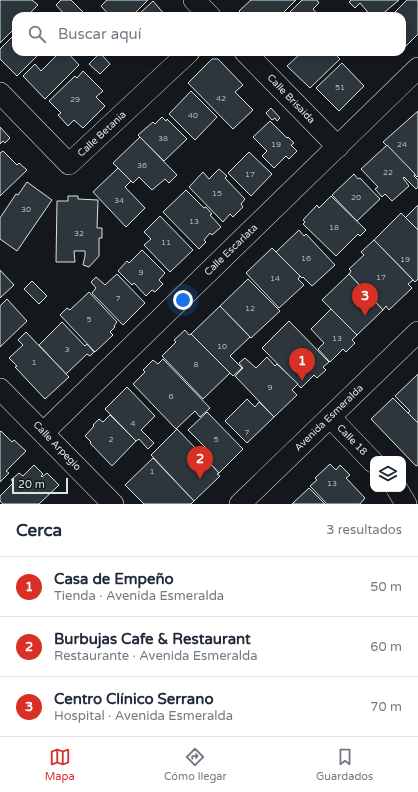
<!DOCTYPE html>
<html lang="es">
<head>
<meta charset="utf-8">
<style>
  body { margin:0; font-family:"Varela Round",sans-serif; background:#f2f2f3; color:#1f2937 }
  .controls { position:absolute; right:12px; bottom:12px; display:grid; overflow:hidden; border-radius:8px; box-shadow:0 2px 10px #0003 }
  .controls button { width:36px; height:36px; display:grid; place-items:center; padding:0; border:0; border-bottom:1px solid #e0e1e3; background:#fff; color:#1f2937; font:20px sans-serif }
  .scale { position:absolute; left:12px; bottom:10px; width:56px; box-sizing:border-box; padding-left:4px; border:2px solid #d8e6dc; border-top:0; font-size:11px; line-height:14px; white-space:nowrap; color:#d8e6dc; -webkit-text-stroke:3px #14181c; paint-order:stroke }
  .you { position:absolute; left:183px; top:300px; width:14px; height:14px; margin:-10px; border:3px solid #fff; border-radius:50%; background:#1a73e8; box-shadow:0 0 0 6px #1a73e833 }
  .badge { display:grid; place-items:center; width:26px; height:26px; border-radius:50%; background:#d93025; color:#fff; font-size:13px; font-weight:700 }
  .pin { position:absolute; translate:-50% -33px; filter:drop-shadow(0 1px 2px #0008) }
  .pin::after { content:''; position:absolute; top:21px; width:14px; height:12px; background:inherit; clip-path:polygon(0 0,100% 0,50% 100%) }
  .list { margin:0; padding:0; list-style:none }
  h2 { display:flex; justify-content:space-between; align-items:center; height:52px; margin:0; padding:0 16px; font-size:17px }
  h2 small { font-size:13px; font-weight:400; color:#747a83 }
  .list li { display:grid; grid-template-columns:26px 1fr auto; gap:12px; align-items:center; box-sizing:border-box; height:60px; padding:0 16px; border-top:1px solid #e0e1e3 }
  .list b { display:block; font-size:15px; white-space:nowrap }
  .list p { margin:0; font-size:13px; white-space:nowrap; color:#747a83 }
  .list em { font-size:13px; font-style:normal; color:#747a83 }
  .icon { flex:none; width:22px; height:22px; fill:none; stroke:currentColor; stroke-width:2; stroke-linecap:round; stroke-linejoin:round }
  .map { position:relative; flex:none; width:418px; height:504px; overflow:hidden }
  .search { position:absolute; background:#fff; box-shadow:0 2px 10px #0003; left:12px; right:12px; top:12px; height:44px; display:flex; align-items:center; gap:10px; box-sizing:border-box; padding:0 14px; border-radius:12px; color:#747a83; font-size:15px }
  .sheet { height:232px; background:#fff }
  nav { display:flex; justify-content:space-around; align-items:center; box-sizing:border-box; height:56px; border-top:1px solid #e0e1e3; background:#fff; font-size:11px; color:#747a83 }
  nav a { display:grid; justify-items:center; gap:2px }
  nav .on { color:#d93025 }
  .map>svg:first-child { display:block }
  .building { fill:#2c363c; stroke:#d8e6dc }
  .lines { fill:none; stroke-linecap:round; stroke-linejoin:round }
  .minor-casing { stroke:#d8e6dc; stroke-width:22 }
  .minor { stroke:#14181c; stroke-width:21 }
  .labels { text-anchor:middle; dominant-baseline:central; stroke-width:3; stroke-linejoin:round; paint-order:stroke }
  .number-label { font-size:8px; fill:#adbab4 }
  .street-label { font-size:10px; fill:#d8e6dc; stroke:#14181c }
</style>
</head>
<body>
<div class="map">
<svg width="418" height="504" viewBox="0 0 418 504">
  <rect width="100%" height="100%" fill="#14181c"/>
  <g class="building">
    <path d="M 0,0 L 32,0 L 38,5 L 27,16 L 16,16 L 16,27 L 0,43 Z"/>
    <path d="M 61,0 L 71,0 L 85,14 L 83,16 L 66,16 L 56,5 Z"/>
    <path d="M 107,0 L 148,0 L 132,16 L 110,16 L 101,6 Z"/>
    <path d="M 251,0 L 296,0 L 283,13 L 286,16 L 244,16 L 239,11 Z"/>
    <path d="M 302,0 L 317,0 L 319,3 L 313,9 L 319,16 L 286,16 Z"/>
    <path d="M 351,0 L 399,0 L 380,16 L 371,16 L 360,3 L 355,8 L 349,2 Z"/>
    <path d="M 407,0 L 418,0 L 418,34 L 406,46 L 402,43 L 402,16 L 391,16 Z"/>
    <path d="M 153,1 L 166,16 L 137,16 Z"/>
    <path d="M 16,33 L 16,52 L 41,52 L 17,76 L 0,59 L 0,49 Z"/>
    <path d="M 60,52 L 67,52 L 79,65 L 45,99 L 23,76 L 35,64 L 41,71 Z"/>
    <path d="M 302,52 L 333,52 L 340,59 L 310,88 L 287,66 Z"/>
    <path d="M 100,53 L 110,64 L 100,74 L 89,64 Z"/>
    <path d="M 212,59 L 218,59 L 243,85 L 235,92 L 253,110 L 233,129 L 188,83 Z"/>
    <path d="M 342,63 L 364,86 L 339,111 L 316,88 Z"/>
    <path d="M 83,71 L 103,91 L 96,97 L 105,106 L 83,128 L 74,120 L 68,126 L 58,115 L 61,113 L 49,101 L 75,76 L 77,78 Z"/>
    <path d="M 191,91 L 217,117 L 195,140 L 169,114 Z"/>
    <path d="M 271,108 L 280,118 L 277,121 L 275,118 L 272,120 L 266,113 Z"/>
    <path d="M 418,111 L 418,176 L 417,177 L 383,142 Z"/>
    <path d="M 162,117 L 166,121 L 167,119 L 187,139 L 164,161 L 138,135 L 153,122 L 155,124 Z"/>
    <path d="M 270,121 L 287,138 L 288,137 L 294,143 L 291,145 L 297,151 L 289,159 L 286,156 L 274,168 L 262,156 L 267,151 L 253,137 Z"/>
    <path d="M 0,127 L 10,138 L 5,143 L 3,141 L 0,144 Z"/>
    <path d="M 140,137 L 177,175 L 169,183 L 165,179 L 152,190 L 139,177 L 133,183 L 113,163 Z"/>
    <path d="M 387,145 L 415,174 L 414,176 L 418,180 L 418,187 L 416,189 L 404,177 L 403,178 L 409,186 L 392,201 L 385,194 L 382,197 L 375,189 L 378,187 L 361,169 Z"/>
    <path d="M 3,151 L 17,165 L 19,163 L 27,170 L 0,196 L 0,153 Z"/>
    <path d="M 249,152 L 272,174 L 251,196 L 228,173 Z"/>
    <path d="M 118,168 L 131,181 L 125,187 L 145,208 L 126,227 L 93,192 Z"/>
    <path d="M 219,169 L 227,176 L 225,178 L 245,199 L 241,204 L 243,207 L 233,217 L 230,214 L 223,222 L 189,187 L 203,172 L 209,179 Z"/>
    <path d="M 354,174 L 358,179 L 360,178 L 380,199 L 357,221 L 332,195 Z"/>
    <path d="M 27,182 L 52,200 L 17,251 L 0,239 L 0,218 L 16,194 L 18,195 Z"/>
    <path d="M 186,190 L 204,208 L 206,207 L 212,214 L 210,215 L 221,227 L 212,235 L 210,233 L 204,240 L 206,242 L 199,249 L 163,212 Z"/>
    <path d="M 68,196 L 78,196 L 78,199 L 98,200 L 97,228 L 102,228 L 102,238 L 99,238 L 99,256 L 89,267 L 83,265 L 85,256 L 85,251 L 74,251 L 75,262 L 56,262 L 57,201 L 68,201 Z"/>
    <path d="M 331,196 L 366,230 L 360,236 L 358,234 L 336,256 L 303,224 L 305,222 L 303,220 L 317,205 L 319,208 Z"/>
    <path d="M 418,205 L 418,230 L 405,218 Z"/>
    <path d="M 401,213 L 418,230 L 418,279 L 415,282 L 374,240 Z"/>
    <path d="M 160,216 L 193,250 L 170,272 L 144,245 L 151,239 L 144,232 Z"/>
    <path d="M 299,230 L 304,236 L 306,234 L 335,265 L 312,286 L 303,277 L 302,278 L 276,252 Z"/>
    <path d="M 374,240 L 413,280 L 408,284 L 412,288 L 389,310 L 386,306 L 383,310 L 349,274 L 351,271 L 349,269 L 364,255 L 361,252 Z"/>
    <path d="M 272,248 L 300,276 L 298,279 L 304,285 L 279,308 L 246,273 Z"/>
    <path d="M 142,250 L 165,273 L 159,280 L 163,284 L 155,292 L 152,290 L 146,296 L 134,283 L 132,285 L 118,271 L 127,261 L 129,263 Z"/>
    <path d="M 0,270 L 14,285 L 0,298 Z"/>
    <path d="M 117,274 L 145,303 L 123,325 L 92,293 L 96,288 L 91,282 L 96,277 L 105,285 Z"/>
    <path d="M 349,274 L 383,310 L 357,335 L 322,300 Z"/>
    <path d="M 248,279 L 280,311 L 251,338 L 220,306 Z"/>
    <path d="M 32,281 L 47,296 L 39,304 L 24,289 Z"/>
    <path d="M 89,292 L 117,322 L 114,326 L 115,327 L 110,332 L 113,335 L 95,352 L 60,315 L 67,308 L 70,310 Z"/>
    <path d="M 7,299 L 27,321 L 0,347 L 0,306 Z"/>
    <path d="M 220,306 L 250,337 L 230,356 L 242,368 L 233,376 L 191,334 Z"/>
    <path d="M 331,309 L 357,335 L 352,340 L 355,343 L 346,352 L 343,349 L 330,362 L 318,349 L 324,343 L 311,329 Z"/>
    <path d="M 289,321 L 329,362 L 323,367 L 326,370 L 317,378 L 314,375 L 301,388 L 262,348 Z"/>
    <path d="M 62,322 L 85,346 L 87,344 L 94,352 L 90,356 L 87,354 L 66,374 L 39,345 Z"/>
    <path d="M 185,330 L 189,335 L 191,334 L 230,373 L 203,399 L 162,356 L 176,342 L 174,340 Z"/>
    <path d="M 26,332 L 69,377 L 45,399 L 15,367 L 17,366 L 9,358 L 23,345 L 18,340 Z"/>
    <path d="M 267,357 L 275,366 L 277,364 L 298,384 L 292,390 L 297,395 L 274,417 L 235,376 L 243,368 L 239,363 L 245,358 L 256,368 Z"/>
    <path d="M 163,359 L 210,408 L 200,417 L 195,411 L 176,429 L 133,384 L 145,372 L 143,370 L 153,360 L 158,364 Z"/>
    <path d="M 418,374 L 418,423 L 408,413 L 410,411 L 395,396 Z"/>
    <path d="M 127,387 L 155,416 L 141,430 L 154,443 L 148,449 L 139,439 L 136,441 L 105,409 Z"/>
    <path d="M 393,398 L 418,423 L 418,465 L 416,466 L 371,419 Z"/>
    <path d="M 247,399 L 255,407 L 259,402 L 274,417 L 247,443 L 225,421 Z"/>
    <path d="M 207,412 L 243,449 L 219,473 L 202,455 L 208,450 L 188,430 Z"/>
    <path d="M 110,415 L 136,441 L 112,466 L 90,443 L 91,442 L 85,436 L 94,426 L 93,425 L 99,419 L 103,422 Z"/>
    <path d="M 177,429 L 202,455 L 219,473 L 217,474 L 220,476 L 194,501 L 151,455 Z"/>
    <path d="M 1,431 L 12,442 L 14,440 L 26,451 L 6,471 L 9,473 L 0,482 L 0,432 Z"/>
    <path d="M 153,458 L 194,501 L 191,504 L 144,504 L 125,485 Z"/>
    <path d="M 330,464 L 336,470 L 340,465 L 350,475 L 346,478 L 365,498 L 360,504 L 327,504 L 310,486 L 317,480 L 315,478 Z"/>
    <path d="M 34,465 L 43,474 L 41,476 L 42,477 L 47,473 L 59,485 L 39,504 L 3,504 L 0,501 L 0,496 L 14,482 L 11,480 L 19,473 L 23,476 Z"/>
    <path d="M 309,488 L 325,504 L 292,504 Z"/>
  </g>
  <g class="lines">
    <g class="minor-casing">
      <g id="minor">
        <path d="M 194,0 L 210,16"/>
        <path d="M 245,52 L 338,147"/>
        <path d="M 0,93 L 69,164 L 189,52"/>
        <path d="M 0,389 L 113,504"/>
        <path d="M 330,417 L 373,462"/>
        <path d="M 44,432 L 418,68"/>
        <path d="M 397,489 L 406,504"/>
        <path d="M 240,504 L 418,332"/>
      </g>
    </g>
    <use href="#minor" class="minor"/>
  </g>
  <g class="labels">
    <g class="number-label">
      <text x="340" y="87">51</text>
      <text x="221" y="98">42</text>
      <text x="75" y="99">29</text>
      <text x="193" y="115">40</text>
      <text x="163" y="138">38</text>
      <text x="276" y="144">19</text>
      <text x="402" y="144">24</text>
      <text x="142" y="165">36</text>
      <text x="388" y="172">22</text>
      <text x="250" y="174">17</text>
      <text x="217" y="193">15</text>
      <text x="356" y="197">20</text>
      <text x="119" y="200">34</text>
      <text x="26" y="209">30</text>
      <text x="194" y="221">13</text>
      <text x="334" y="227">18</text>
      <text x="79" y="233">32</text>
      <text x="166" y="242">11</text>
      <text x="306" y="258">16</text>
      <text x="405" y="259">19</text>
      <text x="141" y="272">9</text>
      <text x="381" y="277">17</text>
      <text x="275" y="278">14</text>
      <text x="118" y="298">7</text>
      <text x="250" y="308">12</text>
      <text x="89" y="319">5</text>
      <text x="337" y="338">13</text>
      <text x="222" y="346">10</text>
      <text x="67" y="349">3</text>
      <text x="34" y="362">1</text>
      <text x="196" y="364">8</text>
      <text x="270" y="387">9</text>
      <text x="171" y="396">6</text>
      <text x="133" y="423">4</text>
      <text x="247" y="432">7</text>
      <text x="111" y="439">2</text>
      <text x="216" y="439">5</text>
      <text x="152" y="471">1</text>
      <text x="332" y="483">13</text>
    </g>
    <g class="street-label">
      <text transform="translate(291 99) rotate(46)">Calle Brisaida</text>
      <text transform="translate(102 134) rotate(-43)">Calle Betania</text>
      <text transform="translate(231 250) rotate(-44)">Calle Escarlata</text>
      <text transform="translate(329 418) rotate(-44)">Avenida Esmeralda</text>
      <text transform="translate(352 440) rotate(46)">Calle 18</text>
      <text transform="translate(57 446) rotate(46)">Calle Arpegio</text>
    </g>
  </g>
</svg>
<div class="controls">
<button><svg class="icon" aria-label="layers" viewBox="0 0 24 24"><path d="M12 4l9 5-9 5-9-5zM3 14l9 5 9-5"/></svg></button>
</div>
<div class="scale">20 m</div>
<div class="you"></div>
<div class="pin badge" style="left:302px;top:381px">1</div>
<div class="pin badge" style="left:200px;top:479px">2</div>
<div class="pin badge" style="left:365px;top:316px">3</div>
<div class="search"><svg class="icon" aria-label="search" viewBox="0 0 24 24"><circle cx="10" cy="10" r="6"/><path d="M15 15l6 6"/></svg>Buscar aquí</div>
</div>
<section class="sheet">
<h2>Cerca<small>3 resultados</small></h2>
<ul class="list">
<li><span class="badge">1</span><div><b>Casa de Empeño</b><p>Tienda · Avenida Esmeralda</p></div><em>50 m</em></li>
<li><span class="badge">2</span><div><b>Burbujas Cafe &amp; Restaurant</b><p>Restaurante · Avenida Esmeralda</p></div><em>60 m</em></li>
<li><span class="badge">3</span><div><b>Centro Clínico Serrano</b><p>Hospital · Avenida Esmeralda</p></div><em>70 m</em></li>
</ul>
</section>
<nav>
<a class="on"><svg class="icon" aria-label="map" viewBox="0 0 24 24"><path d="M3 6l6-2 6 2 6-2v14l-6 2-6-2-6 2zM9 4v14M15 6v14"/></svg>Mapa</a>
<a><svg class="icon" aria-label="directions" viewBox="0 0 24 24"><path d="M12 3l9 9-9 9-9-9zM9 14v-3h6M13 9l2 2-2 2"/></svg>Cómo llegar</a>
<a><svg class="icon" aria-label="saved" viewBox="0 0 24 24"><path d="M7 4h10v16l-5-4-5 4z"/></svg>Guardados</a>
</nav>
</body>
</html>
